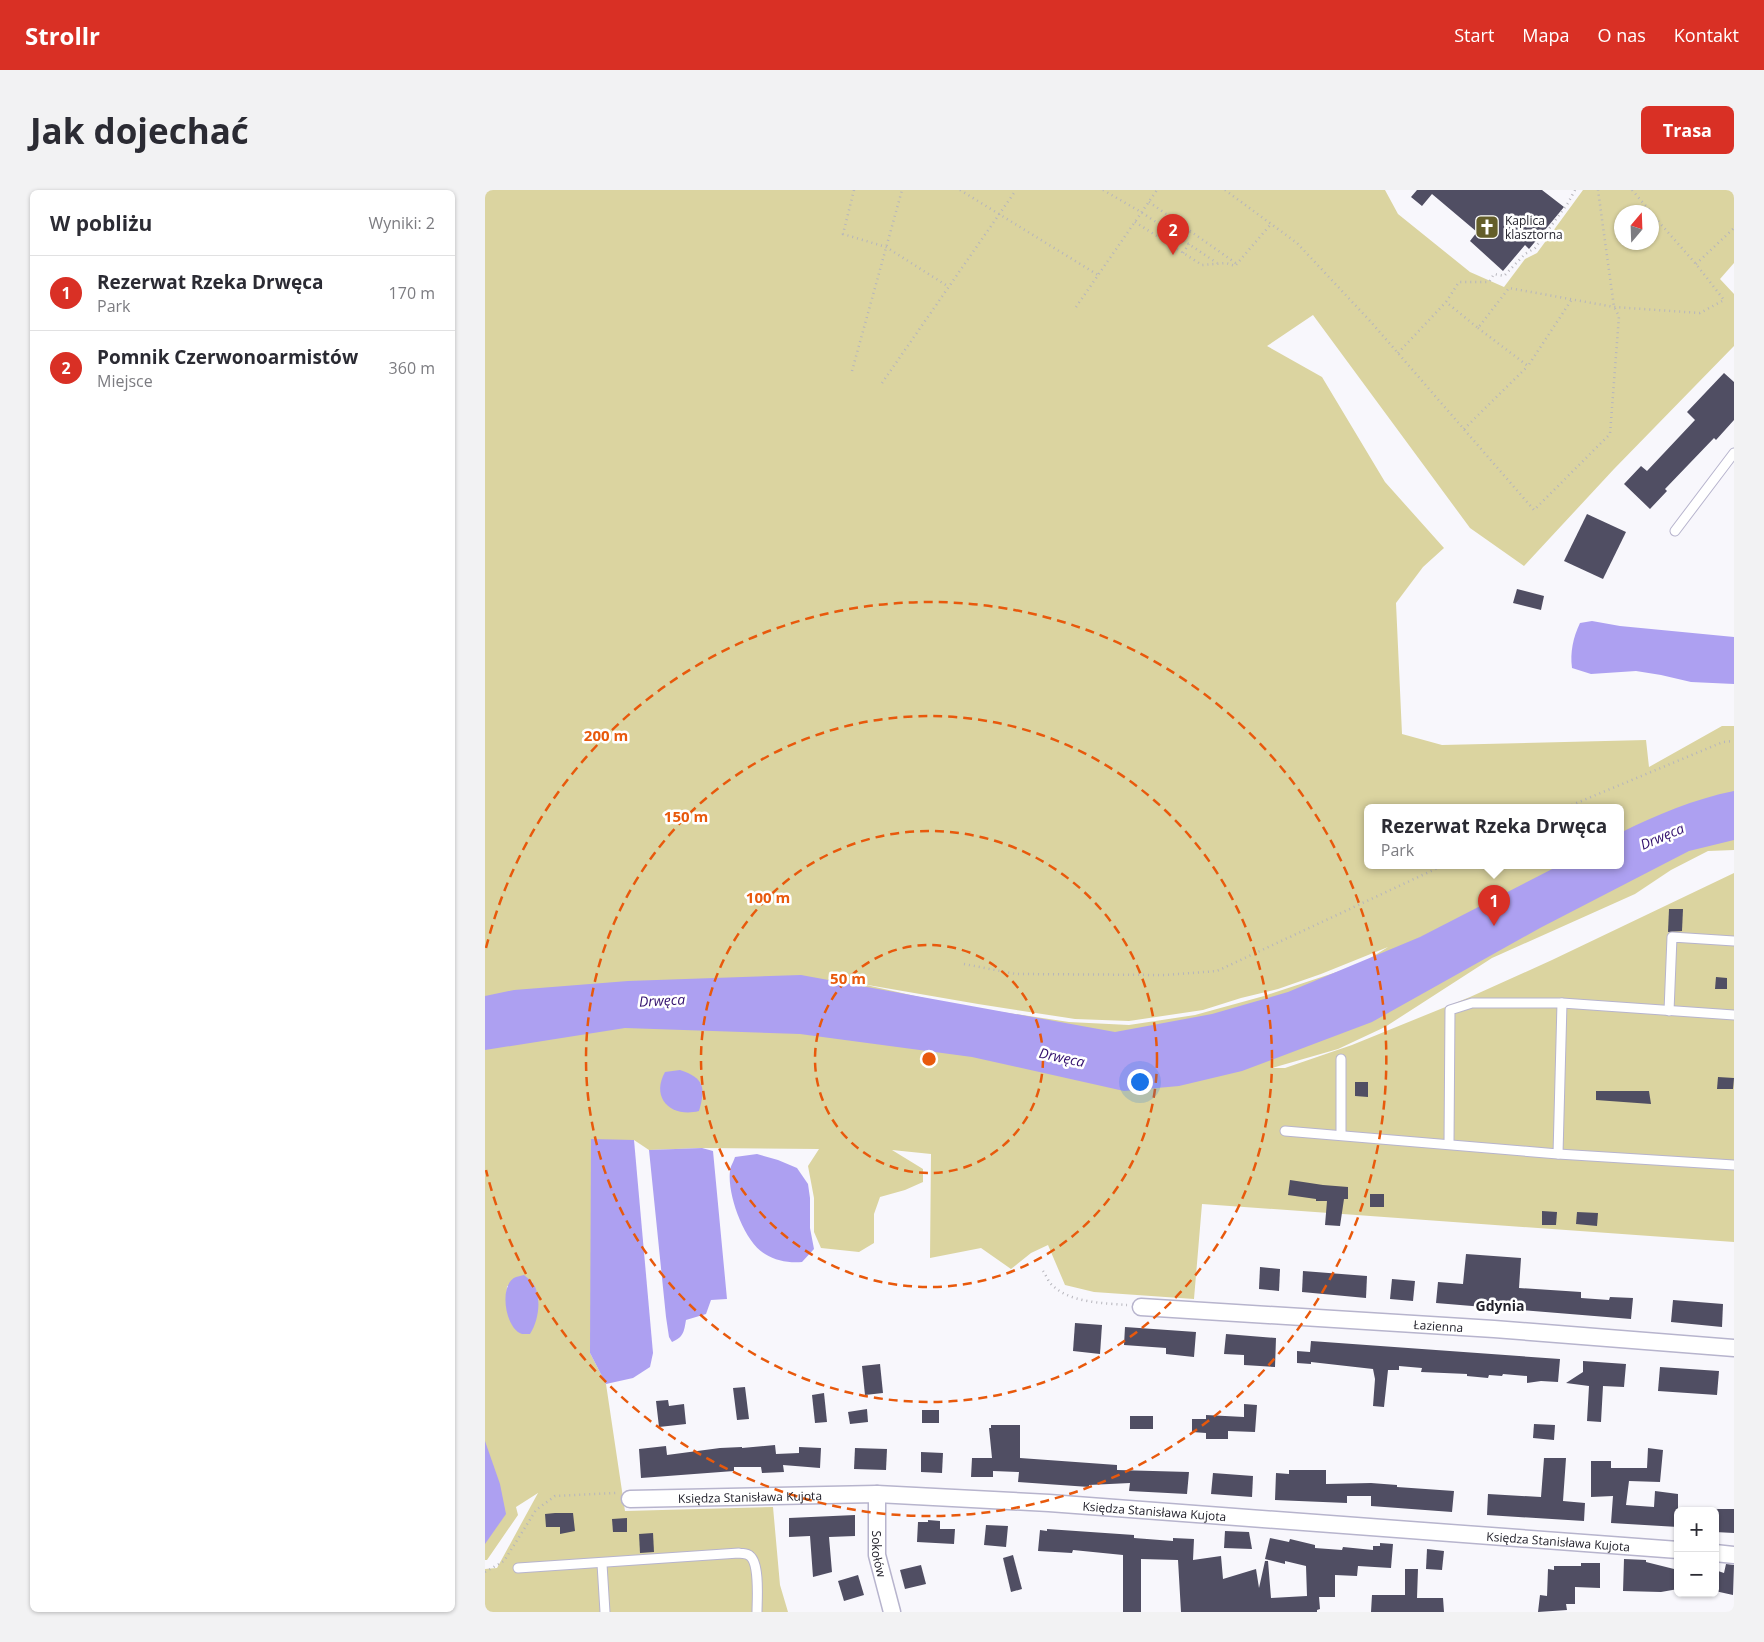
<!DOCTYPE html>
<html lang="pl">
<head>
<meta charset="utf-8">
<style>
  body { margin:0; font-family:"Open Sans",sans-serif; background:#f2f2f3; color:#2b2b33 }
  .controls { position:absolute; right:15px; bottom:15px; display:grid; overflow:hidden; border-radius:8px; box-shadow:0 1px 4px #0004 }
  .controls button { width:45px; height:45px; display:grid; place-items:center; padding:0; border:0; border-bottom:1px solid #e1e1e2; background:#fff; color:#2b2b33; font:25px sans-serif }
  .compass { position:absolute; left:1129px; top:15px; width:45px; height:45px; border-radius:50%; background:#fff; box-shadow:0 1px 4px #0004; rotate:19deg }
  .you { position:absolute; left:654px; top:891px; width:18px; height:18px; margin:-12px; border:4px solid #fff; border-radius:50%; background:#1a73e8; box-shadow:0 0 0 8px #1a73e833 }
  .badge { display:grid; place-items:center; width:32px; height:32px; border-radius:50%; background:#d93025; color:#fff; font-size:16px; font-weight:700 }
  .pin { position:absolute; translate:-50% -41px; filter:drop-shadow(0 1px 2px #0008) }
  .pin::after { content:''; position:absolute; top:26px; width:18px; height:15px; background:inherit; clip-path:polygon(0 0,100% 0,50% 100%) }
  .popup { position:absolute; left:879px; top:614px; width:260px; height:65px; box-sizing:border-box; display:grid; place-content:center; border-radius:8px; background:#fff; filter:drop-shadow(0 1px 4px #0005); font-size:16px; white-space:nowrap; color:#7c7c81 }
  .popup b { font-size:19px; color:#2b2b33 }
  .popup::after { content:''; position:absolute; left:50%; top:100%; margin-left:-10px; border:10px solid transparent; border-top-color:#fff }
  .list { margin:0; padding:0; list-style:none }
  h2 { display:flex; justify-content:space-between; align-items:center; height:65px; margin:0; padding:0 20px; font-size:21px }
  h2 small { font-size:16px; font-weight:400; color:#7c7c81 }
  .list li { display:grid; grid-template-columns:32px 1fr auto; gap:15px; align-items:center; box-sizing:border-box; height:75px; padding:0 20px; border-top:1px solid #e1e1e2 }
  .list b { display:block; font-size:19px; white-space:nowrap }
  .list p { margin:0; font-size:16px; white-space:nowrap; color:#7c7c81 }
  .list em { font-size:16px; font-style:normal; color:#7c7c81 }
  .map { position:relative; flex:none; width:1249px; height:1422px; overflow:hidden; border-radius:8px }
  header { display:flex; align-items:center; gap:30px; box-sizing:border-box; height:70px; padding:0 25px; background:#d93025; color:#fff }
  header strong { font-size:24px }
  nav { display:flex; gap:28px; margin-inline-start:auto; font-size:18px }
  .intro { display:flex; align-items:center; justify-content:space-between; box-sizing:border-box; height:120px; padding:0 30px }
  h1 { margin:0; font-size:35px }
  .button { padding:12px 22px; border-radius:8px; background:#d93025; color:#fff; font-size:18px; font-weight:700 }
  main { display:flex; gap:30px; padding:0 30px }
  aside { flex:1; background:#fff; border-radius:8px; box-shadow:0 1px 4px #0004 }
  .map>svg:first-child { display:block }
  .green { fill:#dbd4a0; fill-rule:evenodd }
  .water { fill:#ada0f1 }
  .building { fill:#504e63 }
  .lines { fill:none; stroke-linecap:round; stroke-linejoin:round }
  .lane-casing { stroke:#b7b4cd; stroke-width:11 }
  .street-casing { stroke:#b7b4cd; stroke-width:19 }
  .path { stroke:#b6b5bc; stroke-width:2.5; stroke-dasharray:1 4; stroke-linecap:butt }
  .lane { stroke:#fff; stroke-width:9 }
  .street { stroke:#fff; stroke-width:16 }
  .ring { fill:none; stroke:#e8590c; stroke-width:2.5; stroke-dasharray:9 6 }
  .labels { text-anchor:middle; dominant-baseline:central; stroke-width:5; stroke-linejoin:round; paint-order:stroke }
  .poi-label { font-size:12px; fill:#23222c; stroke:#fff; text-anchor:start }
  .street-label { font-size:12px; fill:#23222c; stroke:#fff }
  .water-label { font-size:14px; font-style:italic; fill:#300d6c; stroke:#fff }
  .neighbourhood-label { font-size:14px; font-weight:bold; fill:#23222c; stroke:#fff }
  .centre { fill:#e8590c; stroke:#fff; stroke-width:2.5 }
  .ring-label { font-size:15px; text-anchor:middle; font-weight:bold; fill:#e8590c; stroke:#fff; stroke-width:5; stroke-linejoin:round; paint-order:stroke }
</style>
</head>
<body>
<header>
<strong>Strollr</strong>
<nav><a>Start</a><a>Mapa</a><a>O nas</a><a>Kontakt</a></nav>
</header>
<div class="intro"><h1>Jak dojechać</h1><a class="button">Trasa</a></div>
<main>
<aside>
<h2>W pobliżu<small>Wyniki: 2</small></h2>
<ul class="list">
<li><span class="badge">1</span><div><b>Rezerwat Rzeka Drwęca</b><p>Park</p></div><em>170 m</em></li>
<li><span class="badge">2</span><div><b>Pomnik Czerwonoarmistów</b><p>Miejsce</p></div><em>360 m</em></li>
</ul>
</aside>
<div class="map">
<svg width="1249" height="1422" viewBox="0 0 1249 1422">
  <rect width="100%" height="100%" fill="#f8f7fc"/>
  <path class="green" d="M 0,0 L 900,0 L 913,24 L 985,82 L 1019,97 L 1040,69 L 1052,63 L 1098,0 L 1249,0 L 1249,73 L 1235,89 L 1249,104 L 1249,156 L 1129,279 L 1039,376 L 985,338 L 828,125 L 782,156 L 837,187 L 900,292 L 959,358 L 938,377 L 911,413 L 917,544 L 957,555 L 1161,550 L 1164,577 L 1237,536 L 1249,536 L 1249,660 L 1223,661 L 1186,680 L 1150,704 L 1007,768 L 900,837 L 853,859 L 787,878 L 800,878 L 867,855 L 985,807 L 1067,770 L 1249,683 L 1249,1052 L 717,1014 L 709,1109 L 609,1102 L 580,1095 L 563,1055 L 546,1063 L 526,1079 L 496,1058 L 445,1068 L 446,964 L 407,960 L 438,979 L 438,992 L 420,1000 L 395,1007 L 389,1024 L 389,1053 L 374,1062 L 336,1058 L 329,1042 L 329,1008 L 323,976 L 334,959 L 217,958 L 164,960 L 149,950 L 105,1163 L 121,1194 L 140,1321 L 288,1317 L 295,1395 L 303,1422 L 0,1422 L 0,1379 L 12,1378 L 53,1303 L 31,1317 L 33,1325 L 2,1370 L 0,1370 ZM 1136,22 L 1166,22 L 1166,52 L 1136,52 ZM 883,617 L 1135,617 L 1135,675 L 883,675 ZM 903,757 L 876,774 L 779,806 L 710,825 L 644,835 L 584,832 L 470,815 L 377,794 L 493,814 L 590,829 L 644,831 L 718,820 L 756,808 L 793,799 L 836,784 ZM 47,1091 L 52,1104 L 21,1117 L 22,1096 Z"/>
  <g class="water">
    <path d="M 1107,431 L 1135,436 L 1249,447 L 1249,494 L 1206,492 L 1176,485 L 1151,481 L 1106,484 L 1087,478 C 1085,462 1088,448 1095,433 Z"/>
    <path d="M 1249,601 L 1249,650 L 1204,661 L 1055,738 L 887,832 L 757,881 L 694,896 L 639,901 L 487,867 L 315,844 L 140,838 L 0,860 L 0,806 L 29,800 L 143,791 L 316,785 L 630,842 L 727,824 L 803,802 L 935,747 L 1075,675 L 1135,675 L 1135,643 C 1171,625 1209,609 1249,601 Z"/>
    <path d="M 195,880 C 219,888 221,897 214,921 C 187,928 165,909 180,882 Z"/>
    <path d="M 106,949 L 149,950 L 168,1163 L 165,1177 L 148,1188 L 121,1194 L 105,1163 Z"/>
    <path d="M 217,958 L 228,961 L 242,1109 L 226,1110 L 221,1124 L 201,1130 C 199,1141 199,1147 187,1152 L 184,1147 L 181,1127 L 164,960 Z"/>
    <path d="M 272,964 L 293,970 L 312,978 L 323,994 L 325,1008 L 325,1038 L 329,1059 L 317,1072 C 304,1073 291,1071 280,1064 C 259,1052 242,1004 245,981 C 245,977 249,971 250,967 Z"/>
    <path d="M 39,1085 C 42,1088 46,1090 48,1093 C 57,1107 54,1130 45,1144 C 43,1144 40,1144 37,1144 C 20,1139 13,1094 31,1087 C 34,1086 36,1086 39,1085 Z"/>
    <path d="M 0,1251 L 15,1294 L 21,1324 L 0,1354 Z"/>
  </g>
  <g class="building">
    <path d="M 932,0 L 1057,0 L 1079,17 L 1044,59 L 1040,55 L 1018,81 L 985,51 L 992,42 L 947,4 L 937,16 L 926,7 Z"/>
    <path d="M 1239,183 L 1249,192 L 1249,230 L 1231,250 L 1229,248 L 1180,299 L 1182,301 L 1165,319 L 1139,294 L 1156,276 L 1162,281 L 1210,230 L 1202,222 Z"/>
    <path d="M 1102,324 L 1141,342 L 1118,389 L 1079,371 Z"/>
    <path d="M 1032,399 L 1059,406 L 1056,420 L 1028,413 Z"/>
    <path d="M 1184,719 L 1198,719 L 1197,741 L 1183,742 Z"/>
    <path d="M 1231,787 L 1242,788 L 1242,799 L 1230,799 Z"/>
    <path d="M 1233,887 L 1249,888 L 1248,899 L 1232,899 Z"/>
    <path d="M 870,892 L 883,892 L 883,907 L 870,906 Z"/>
    <path d="M 1111,901 L 1164,901 L 1166,914 L 1111,910 Z"/>
    <path d="M 805,990 L 838,995 L 863,997 L 863,1009 L 859,1009 L 855,1036 L 840,1035 L 842,1011 L 831,1011 L 831,1009 L 803,1005 Z"/>
    <rect x="885" y="1004" width="14" height="13"/>
    <path d="M 1057,1021 L 1072,1022 L 1071,1035 L 1057,1035 Z"/>
    <path d="M 1092,1022 L 1113,1023 L 1112,1036 L 1091,1034 Z"/>
    <path d="M 981,1064 L 1036,1068 L 1034,1098 L 1096,1102 L 1096,1108 L 1124,1110 L 1125,1107 L 1148,1108 L 1146,1129 L 951,1113 L 953,1092 L 978,1094 Z"/>
    <path d="M 775,1077 L 795,1079 L 794,1101 L 774,1099 Z"/>
    <path d="M 818,1081 L 882,1086 L 881,1108 L 817,1102 Z"/>
    <path d="M 907,1089 L 930,1091 L 928,1111 L 905,1109 Z"/>
    <path d="M 1188,1110 L 1238,1114 L 1237,1137 L 1186,1132 Z"/>
    <path d="M 590,1133 L 617,1135 L 615,1164 L 588,1161 Z"/>
    <path d="M 640,1137 L 711,1142 L 709,1167 L 681,1164 L 681,1158 L 639,1155 Z"/>
    <path d="M 741,1144 L 791,1148 L 790,1177 L 759,1175 L 759,1165 L 739,1164 Z"/>
    <path d="M 826,1151 L 1075,1169 L 1073,1192 L 1056,1191 L 1042,1193 L 1042,1186 L 1018,1184 L 1017,1186 L 1004,1185 L 1003,1188 L 982,1186 L 982,1184 L 936,1182 L 937,1178 L 914,1176 L 914,1180 L 903,1180 L 899,1217 L 888,1216 L 890,1189 L 888,1179 L 826,1172 L 826,1174 L 812,1173 L 812,1161 L 825,1162 Z"/>
    <path d="M 1098,1171 L 1141,1174 L 1139,1197 L 1118,1196 L 1116,1232 L 1102,1231 L 1104,1196 L 1081,1193 L 1098,1182 Z"/>
    <path d="M 395,1174 L 398,1203 L 380,1205 L 377,1176 Z"/>
    <path d="M 1175,1177 L 1234,1181 L 1232,1205 L 1173,1201 Z"/>
    <path d="M 260,1197 L 264,1229 L 252,1230 L 248,1198 Z"/>
    <path d="M 339,1203 L 342,1232 L 330,1233 L 327,1205 Z"/>
    <path d="M 183,1210 L 184,1216 L 199,1214 L 201,1234 L 174,1237 L 171,1211 Z"/>
    <path d="M 759,1214 L 772,1215 L 770,1242 L 743,1241 L 743,1249 L 721,1249 L 721,1243 L 707,1242 L 707,1229 L 721,1229 L 721,1225 L 759,1227 Z"/>
    <path d="M 382,1219 L 383,1232 L 365,1234 L 363,1222 Z"/>
    <rect x="437" y="1220" width="17" height="13"/>
    <rect x="645" y="1226" width="23" height="13"/>
    <path d="M 1049,1234 L 1070,1235 L 1069,1250 L 1048,1248 Z"/>
    <path d="M 506,1235 L 535,1235 L 535,1268 L 632,1275 L 632,1280 L 704,1282 L 702,1304 L 644,1301 L 645,1293 L 604,1295 L 604,1297 L 533,1292 L 534,1282 L 508,1281 L 508,1287 L 486,1287 L 487,1268 L 507,1268 L 504,1238 L 506,1238 Z"/>
    <path d="M 290,1255 L 291,1264 L 314,1263 L 314,1257 L 336,1258 L 335,1278 L 298,1275 L 299,1282 L 277,1283 L 276,1277 L 249,1277 L 249,1281 L 156,1288 L 154,1259 L 181,1256 L 182,1265 L 235,1258 L 257,1257 L 257,1258 Z"/>
    <path d="M 370,1258 L 402,1259 L 401,1280 L 369,1279 Z"/>
    <path d="M 1163,1258 L 1178,1260 L 1175,1292 L 1144,1291 L 1141,1315 L 1169,1317 L 1170,1301 L 1193,1304 L 1193,1337 L 1126,1333 L 1128,1306 L 1106,1307 L 1106,1271 L 1126,1271 L 1126,1278 L 1162,1278 Z"/>
    <path d="M 436,1262 L 458,1263 L 457,1283 L 436,1282 Z"/>
    <path d="M 1059,1268 L 1081,1268 L 1078,1311 L 1100,1313 L 1099,1331 L 1002,1325 L 1003,1304 L 1056,1307 Z"/>
    <path d="M 804,1280 L 841,1280 L 841,1294 L 886,1293 L 912,1295 L 912,1297 L 969,1301 L 967,1322 L 886,1316 L 886,1306 L 862,1306 L 862,1313 L 790,1310 L 791,1283 L 804,1284 Z"/>
    <path d="M 728,1283 L 768,1286 L 767,1307 L 726,1304 Z"/>
    <path d="M 1230,1319 L 1249,1319 L 1249,1343 L 1230,1342 Z"/>
    <path d="M 70,1323 L 88,1323 L 90,1341 L 75,1344 L 75,1337 L 61,1337 L 60,1324 Z"/>
    <path d="M 370,1325 L 370,1346 L 344,1347 L 347,1382 L 328,1387 L 325,1346 L 304,1347 L 304,1328 Z"/>
    <path d="M 142,1328 L 142,1342 L 128,1342 L 127,1329 Z"/>
    <path d="M 443,1330 L 455,1331 L 455,1339 L 470,1339 L 469,1354 L 432,1352 L 433,1332 L 443,1332 Z"/>
    <path d="M 501,1335 L 523,1336 L 521,1357 L 499,1355 Z"/>
    <path d="M 562,1339 L 649,1345 L 649,1348 L 688,1351 L 688,1348 L 709,1349 L 708,1370 L 736,1366 L 738,1389 L 771,1379 L 774,1398 L 780,1371 L 783,1371 L 786,1408 L 822,1406 L 821,1376 L 800,1371 L 800,1374 L 780,1369 L 785,1348 L 804,1352 L 805,1349 L 830,1355 L 830,1358 L 857,1360 L 858,1357 L 888,1360 L 888,1356 L 895,1356 L 895,1353 L 908,1354 L 906,1378 L 873,1376 L 872,1386 L 850,1385 L 850,1407 L 834,1407 L 835,1419 L 832,1420 L 832,1422 L 696,1422 L 693,1370 L 656,1369 L 656,1422 L 638,1422 L 638,1365 L 588,1360 L 587,1363 L 553,1361 L 555,1340 L 562,1341 Z"/>
    <path d="M 740,1341 L 764,1342 L 767,1359 L 739,1358 Z"/>
    <path d="M 168,1343 L 169,1362 L 155,1363 L 154,1344 Z"/>
    <path d="M 942,1359 L 959,1361 L 957,1380 L 941,1379 Z"/>
    <path d="M 528,1365 L 537,1399 L 526,1402 L 518,1368 Z"/>
    <path d="M 1139,1369 L 1161,1370 L 1161,1372 L 1193,1380 L 1193,1399 L 1176,1402 L 1138,1401 Z"/>
    <path d="M 1096,1373 L 1115,1373 L 1115,1398 L 1090,1397 L 1090,1414 L 1081,1414 L 1082,1420 L 1053,1422 L 1055,1405 L 1062,1406 L 1063,1379 L 1069,1380 L 1069,1376 L 1096,1376 Z"/>
    <path d="M 1241,1374 L 1249,1375 L 1248,1405 L 1230,1401 L 1230,1380 L 1239,1383 Z"/>
    <path d="M 436,1375 L 441,1394 L 420,1399 L 415,1380 Z"/>
    <path d="M 920,1379 L 933,1379 L 932,1408 L 958,1408 L 959,1422 L 886,1422 L 887,1405 L 920,1405 Z"/>
    <path d="M 373,1385 L 379,1405 L 359,1411 L 353,1391 Z"/>
  </g>
  <g class="lines">
    <g class="lane-casing">
      <g id="lane">
        <path d="M 1190,341 L 1249,263"/>
        <path d="M 1184,821 L 1187,747 L 1249,751"/>
        <path d="M 800,941 L 1073,964 L 1249,975"/>
        <path d="M 856,945 L 856,869"/>
        <path d="M 964,954 L 965,820 L 987,813 L 1077,813 L 1249,825"/>
        <path d="M 1073,964 L 1077,813"/>
        <path d="M 117,1374 L 120,1422"/>
        <path d="M 33,1378 L 254,1363 C 258,1364 262,1363 265,1366 C 275,1374 272,1410 272,1422"/>
      </g>
    </g>
    <g class="street-casing">
      <g id="street">
        <path id="s1" d="M 656,1117 L 1009,1139 L 1249,1158"/>
        <path id="s2" d="M 392,1304 L 392,1365 L 407,1422"/>
        <path id="s3" d="M 145,1309 L 392,1304 L 564,1313 L 1193,1360"/>
        <path d="M 1230,1363 L 1249,1365"/>
      </g>
    </g>
    <g class="path">
      <path d="M 369,0 L 358,44 L 401,57 L 464,97"/>
      <path d="M 475,0 L 613,85"/>
      <path d="M 618,0 L 656,22 L 732,73"/>
      <path d="M 740,0 L 812,53 L 886,132 L 1049,320 L 1125,244 L 1134,126 L 1129,117 L 1113,0"/>
      <path d="M 1090,0 L 1083,13 L 1050,58 L 1040,64 L 1019,86 L 1009,84 L 1004,92 L 974,92 L 961,112 L 993,138 L 1024,98 L 1129,117 L 1215,123 L 1239,110 L 1211,74 L 1166,23"/>
      <path d="M 1147,0 L 1166,22"/>
      <path d="M 664,12 L 752,74"/>
      <path d="M 650,32 L 717,75 L 741,73 L 750,76 L 786,34"/>
      <path d="M 699,51 L 705,41"/>
      <path d="M 688,56 L 694,47"/>
      <path d="M 698,63 L 704,54"/>
      <path d="M 1211,74 L 1249,38"/>
      <path d="M 591,117 L 672,0"/>
      <path d="M 993,138 L 1043,176 L 1087,109"/>
      <path d="M 913,163 L 961,112"/>
      <path d="M 367,181 L 417,0"/>
      <path d="M 397,193 L 531,0"/>
      <path d="M 979,239 L 1043,176"/>
      <path d="M 1082,617 L 1238,552 L 1249,551"/>
      <path d="M 479,774 L 531,784 L 681,785 L 732,781 L 959,675"/>
      <path d="M 558,1081 C 561,1085 563,1091 566,1094 C 584,1113 618,1113 642,1115"/>
      <path d="M 0,1382 L 19,1371 L 51,1320 L 70,1306 L 131,1303"/>
    </g>
    <use href="#lane" class="lane"/>
    <use href="#street" class="street"/>
  </g>
  <g class="ring">
    <circle cx="444" cy="869" r="114"/>
    <circle cx="444" cy="869" r="228"/>
    <circle cx="444" cy="869" r="343"/>
    <path d="M1 758A457 457 0 1 1 1 980"/>
  </g>
  <defs>
    <g id="church-square" transform="scale(1.25)"><rect x="-9" y="-9" width="18" height="18" rx="4" fill="#645e2a" stroke="#fff"/><path d="M-1.2-6h2.4v3.5h3.3v2.4h-3.3V6h-2.4V-.1h-3.3v-2.4h3.3Z" fill="#fff"/></g>
  </defs>
  <g fill-rule="evenodd">
    <use href="#church-square" x="1002" y="37"/>
  </g>
  <g class="labels">
    <g class="poi-label">
      <text x="1020" y="30">Kaplica<tspan x="1020" dy="14">klasztorna</tspan></text>
    </g>
    <g class="street-label">
      <text stroke="none"><textPath href="#s1" startOffset="298">Łazienna</textPath></text>
      <text stroke="none"><textPath href="#s3" startOffset="120">Księdza Stanisława Kujota</textPath></text>
      <text stroke="none"><textPath href="#s3" startOffset="525">Księdza Stanisława Kujota</textPath></text>
      <text stroke="none"><textPath href="#s3" startOffset="930">Księdza Stanisława Kujota</textPath></text>
      <text stroke="none"><textPath href="#s2" startOffset="60">Sokołów</textPath></text>
    </g>
    <g class="water-label">
      <text transform="translate(1177 646) rotate(-23)">Drwęca</text>
      <text transform="translate(177 810) rotate(-3)">Drwęca</text>
      <text transform="translate(577 867) rotate(12)">Drwęca</text>
    </g>
    <g class="neighbourhood-label">
      <text x="1015" y="1115">Gdynia</text>
    </g>
  </g>
  <circle cx="444" cy="869" r="8" class="centre"/>
  <g class="ring-label">
    <text x="121" y="551">200 m</text>
    <text x="201" y="632">150 m</text>
    <text x="283" y="713">100 m</text>
    <text x="363" y="794">50 m</text>
  </g>
</svg>
<div class="controls">
<button>+</button>
<button>−</button>
</div>
<svg class="compass" viewBox="-18 -18 36 36"><path d="M0-13l5 13h-10z" fill="#e53935"/><path d="M0 13l5-13h-10z" fill="#7c7c81"/></svg>
<div class="you"></div>
<div class="pin badge" style="left:1009px;top:736px">1</div>
<div class="popup"><b>Rezerwat Rzeka Drwęca</b>Park</div>
<div class="pin badge" style="left:688px;top:65px">2</div>
</div>
</main>
</body>
</html>
